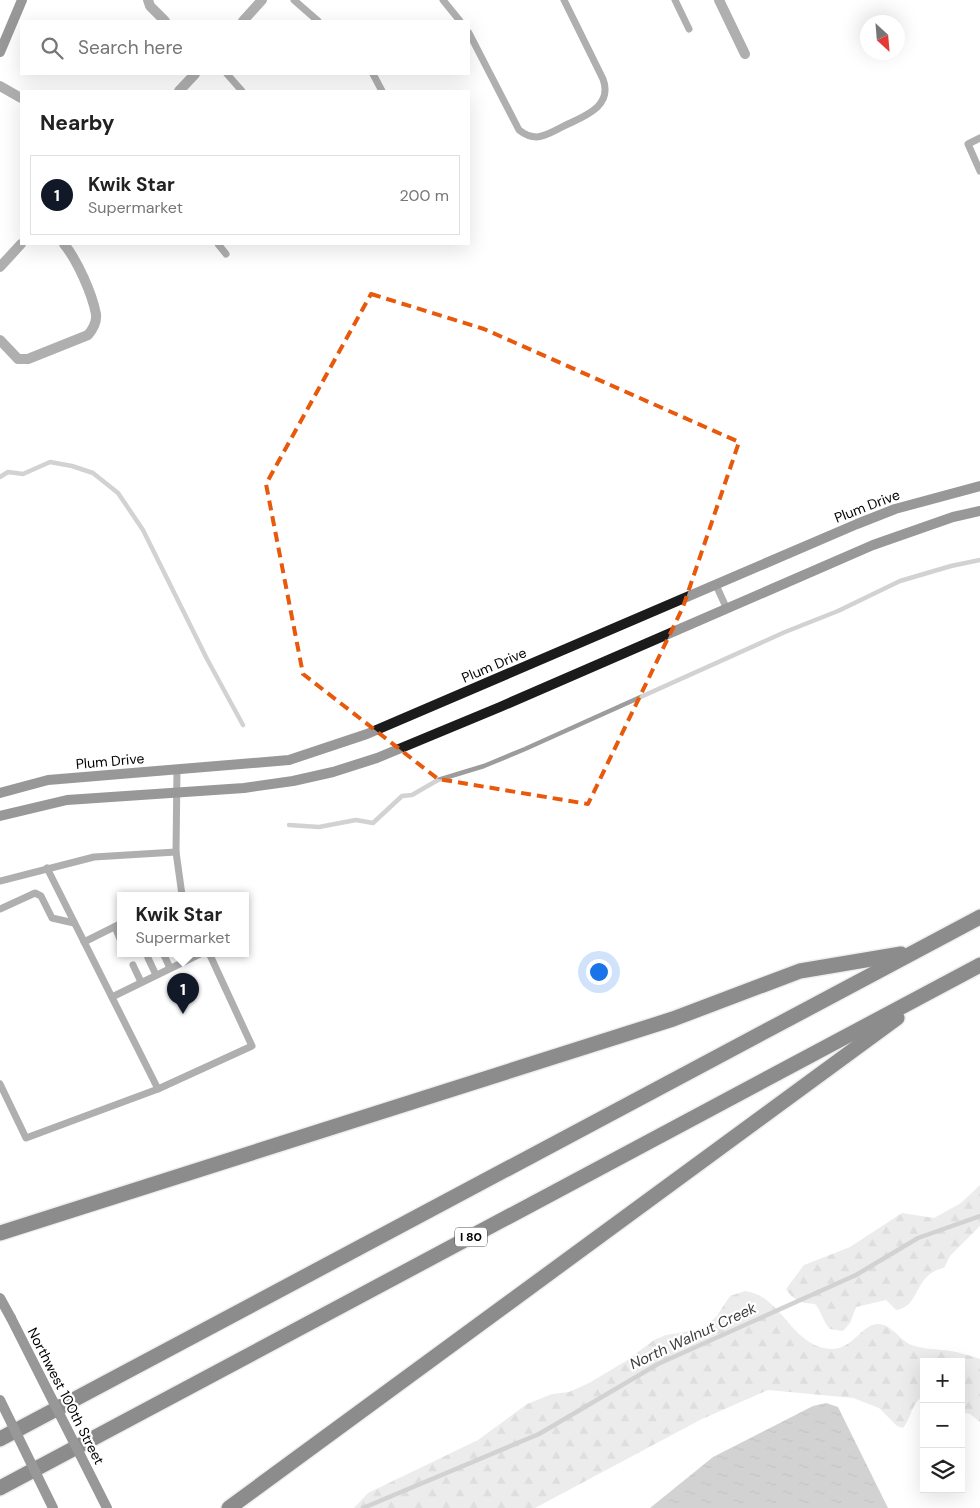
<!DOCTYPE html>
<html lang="en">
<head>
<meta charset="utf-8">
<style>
  body { margin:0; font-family:"DM Sans",sans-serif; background:#f6f6f6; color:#222 }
  .controls { position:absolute; right:15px; bottom:15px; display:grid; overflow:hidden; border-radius:0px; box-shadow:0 5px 20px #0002 }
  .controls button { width:45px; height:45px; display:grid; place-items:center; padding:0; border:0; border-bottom:1px solid #e0e0e0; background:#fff; color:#222; font:25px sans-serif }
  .compass { position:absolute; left:860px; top:15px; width:45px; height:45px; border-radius:50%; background:#fff; box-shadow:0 5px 20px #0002; rotate:154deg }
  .you { position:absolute; left:598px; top:971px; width:18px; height:18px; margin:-12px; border:4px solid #fff; border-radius:50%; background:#1a73e8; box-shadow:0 0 0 8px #1a73e833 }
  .badge { display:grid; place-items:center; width:32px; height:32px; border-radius:50%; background:#111827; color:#fff; font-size:16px; font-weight:700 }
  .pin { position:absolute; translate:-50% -41px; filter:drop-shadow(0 1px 2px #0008) }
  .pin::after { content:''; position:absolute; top:26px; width:18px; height:15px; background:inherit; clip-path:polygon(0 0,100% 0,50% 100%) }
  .popup { position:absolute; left:117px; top:892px; width:132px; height:65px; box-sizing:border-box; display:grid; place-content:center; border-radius:0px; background:#fff; filter:drop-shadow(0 1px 4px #0005); font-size:16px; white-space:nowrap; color:#767676 }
  .popup b { font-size:19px; color:#222 }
  .popup::after { content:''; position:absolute; left:50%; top:100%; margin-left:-10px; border:10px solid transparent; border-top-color:#fff }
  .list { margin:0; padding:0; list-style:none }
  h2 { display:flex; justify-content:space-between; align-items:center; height:65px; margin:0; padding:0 20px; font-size:21px }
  h2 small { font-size:16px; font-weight:400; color:#767676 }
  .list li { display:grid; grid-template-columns:32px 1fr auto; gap:15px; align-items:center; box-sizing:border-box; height:80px; margin:0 10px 10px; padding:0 10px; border:1px solid #e0e0e0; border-radius:0px }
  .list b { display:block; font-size:19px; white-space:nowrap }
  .list p { margin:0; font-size:16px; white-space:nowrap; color:#767676 }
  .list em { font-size:16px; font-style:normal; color:#767676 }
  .icon { flex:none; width:28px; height:28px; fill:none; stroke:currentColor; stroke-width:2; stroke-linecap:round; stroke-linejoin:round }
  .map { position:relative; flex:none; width:980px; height:1508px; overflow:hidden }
  .search { position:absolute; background:#fff; box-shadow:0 5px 20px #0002; left:20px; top:20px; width:450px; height:55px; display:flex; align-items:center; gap:12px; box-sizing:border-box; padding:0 18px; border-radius:0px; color:#767676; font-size:19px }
  .panel { position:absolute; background:#fff; box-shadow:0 5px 20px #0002; left:20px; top:90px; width:450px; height:155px; border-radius:0px }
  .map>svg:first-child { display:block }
  .forest { fill:url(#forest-firs) }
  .water { fill:url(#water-ripples) }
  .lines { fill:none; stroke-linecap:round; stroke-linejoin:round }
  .stream { stroke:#9c9c9c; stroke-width:4.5 }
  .highway-casing { stroke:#dbdbdb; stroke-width:18 }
  .lane { stroke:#4e4e4e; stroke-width:7 }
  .street { stroke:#4e4e4e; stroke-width:10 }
  .secondary { stroke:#1b1b1b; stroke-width:10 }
  .highway { stroke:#000; stroke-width:15 }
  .secondary-bridge { stroke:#1b1b1b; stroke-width:10 }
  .marked { fill:none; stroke:#e8590c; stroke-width:4; stroke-dasharray:10 6; stroke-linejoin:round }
  .labels { text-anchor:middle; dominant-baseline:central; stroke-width:4.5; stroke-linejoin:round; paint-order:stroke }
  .shield { fill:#fff; stroke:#4c4c4c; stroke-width:1 }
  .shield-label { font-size:12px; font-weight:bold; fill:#000 }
  .street-label { font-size:14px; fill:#000; stroke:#fff }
  .water-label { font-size:15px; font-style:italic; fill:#3d3d3d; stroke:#fff }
</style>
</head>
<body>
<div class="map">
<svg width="980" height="1508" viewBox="0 0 980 1508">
  <defs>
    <pattern id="forest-firs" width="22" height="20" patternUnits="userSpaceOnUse" patternTransform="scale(1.25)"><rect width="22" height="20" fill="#d5d5d5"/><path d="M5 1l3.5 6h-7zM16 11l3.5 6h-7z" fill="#b5b5b5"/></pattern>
    <pattern id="water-ripples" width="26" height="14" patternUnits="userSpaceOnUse" patternTransform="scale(1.25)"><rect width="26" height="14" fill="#9c9c9c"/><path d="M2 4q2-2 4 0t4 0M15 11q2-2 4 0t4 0" fill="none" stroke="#7d7d7d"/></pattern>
  </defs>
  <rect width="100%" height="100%" fill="#fff"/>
  <g class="forest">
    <path d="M 980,1185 L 980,1226 L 950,1256 L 944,1268 C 913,1274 921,1307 896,1310 L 886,1300 L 856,1307 L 850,1323 L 843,1331 L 830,1329 C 823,1322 822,1312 815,1304 C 801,1303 794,1301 786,1289 L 804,1265 L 850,1247 L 902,1213 L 934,1218 L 961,1203 Z"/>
    <path d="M 745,1291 C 778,1295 789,1337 820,1347 C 851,1357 859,1325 877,1324 C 891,1323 900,1341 912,1345 C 922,1349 933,1349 943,1350 C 956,1351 968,1355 980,1359 L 980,1422 L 970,1414 L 961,1412 L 961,1362 L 924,1362 L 924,1396 C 911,1403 912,1417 903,1428 L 897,1426 L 879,1408 L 853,1398 L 768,1390 L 700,1420 L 535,1508 L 354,1508 L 368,1493 L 478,1440 L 527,1404 L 552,1394 L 569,1392 L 589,1383 L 626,1361 L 654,1340 L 666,1335 L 696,1330 L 708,1324 L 716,1317 L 730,1296 Z"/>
  </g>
  <path class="water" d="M 826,1403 L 838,1407 L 888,1508 L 650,1508 L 713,1457 L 813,1406 Z"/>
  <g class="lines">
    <g class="stream">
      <path d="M 0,477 L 8,472 L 23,474 L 50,462 L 72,466 L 93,473 L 118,493 L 143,530 L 207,659 L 243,725"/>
      <path d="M 289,825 L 319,827 L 356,820 L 373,823 L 402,796 L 412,795 L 438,780 L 484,766 L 525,749 L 785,632 L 838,611 L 900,581 L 951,566 L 980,560"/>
      <path d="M 363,1508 L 539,1434 L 658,1364 L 856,1275 L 918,1238 L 980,1216"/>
    </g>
    <g class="highway-casing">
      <g id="highway">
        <path d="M 0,1233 L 673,1019 L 800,971 L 901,954"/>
        <path d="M 0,1439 L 980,917"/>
        <path d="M 0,1488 L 980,965"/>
        <path d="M 229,1508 L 897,1018"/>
      </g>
    </g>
    <g class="lane">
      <path d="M 294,0 L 318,21"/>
      <path d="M 443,0 L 460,21"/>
      <path d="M 675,0 L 689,29"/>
      <path d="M 469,33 L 519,130 C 524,134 530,137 537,137 C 547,136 557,129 566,125 C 585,116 613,106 603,79 L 564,0"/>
      <path d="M 227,74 L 242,91"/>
      <path d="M 373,74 L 382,91"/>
      <path d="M 980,138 L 968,144 L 980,171"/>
      <path d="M 218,244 L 226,254"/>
      <path d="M 716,585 L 726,607"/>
      <path d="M 176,852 L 182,895"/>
      <path d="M 47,868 L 158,1089 L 252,1046 L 209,953"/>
      <path d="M 0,881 L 94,857 L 176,852 L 177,769"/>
      <path d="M 0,909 L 35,893 L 41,896 L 52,918 L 74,923"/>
      <path d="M 115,927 L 120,939"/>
      <path d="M 84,942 L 120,924"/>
      <path d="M 163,953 L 170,968"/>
      <path d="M 148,958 L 156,975"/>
      <path d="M 133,965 L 141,982"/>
      <path d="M 112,997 L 202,953"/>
      <path d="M 0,1084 L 26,1138 L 158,1089"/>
    </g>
    <g class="street">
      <path d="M 148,0 L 150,6 L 165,21"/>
      <path d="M 719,0 L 745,54"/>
      <path d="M 243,21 L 262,0"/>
      <path d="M 0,86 L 21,98"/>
      <path d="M 179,91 L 195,74"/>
      <path d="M 0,267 L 21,244"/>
      <path d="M 0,340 L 18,359 L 28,359 L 88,335 C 93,329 97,322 96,314 C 92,293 77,260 64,244"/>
    </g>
    <g class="secondary">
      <path d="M 0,52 L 22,0"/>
      <path d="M 0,793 L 48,780 L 289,760 L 367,734 L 857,524 L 895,509 L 980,486"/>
      <path d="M 0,816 L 67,800 L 244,788 L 293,781 L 333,772 L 377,758 L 500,707 L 873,545 L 953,517 L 980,511"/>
      <path d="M 0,1298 L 11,1318"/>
    </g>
    <use href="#highway" class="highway"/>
    <g class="secondary-bridge">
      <path d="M 11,1318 L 107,1508"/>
      <path d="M 0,1400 L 53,1508"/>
    </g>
  </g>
  <path d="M0 0H980V1508H0ZM 371,294 L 484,329 L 739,442 L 683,607 L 588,804 L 438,779 L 303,674 L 266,484 Z" fill="#fff" fill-opacity=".55" fill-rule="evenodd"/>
  <path class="marked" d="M 371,294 L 484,329 L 739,442 L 683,607 L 588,804 L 438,779 L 303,674 L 266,484 Z"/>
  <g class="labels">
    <rect class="shield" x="455" y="1227.5" width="32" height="19" rx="4"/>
    <g class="shield-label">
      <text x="471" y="1237">I 80</text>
    </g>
    <g class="street-label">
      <text transform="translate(867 506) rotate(-21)">Plum Drive</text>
      <text transform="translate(494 665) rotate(-23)">Plum Drive</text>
      <text transform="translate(110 761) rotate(-5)">Plum Drive</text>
      <text transform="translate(66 1396) rotate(63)">Northwest 100th Street</text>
    </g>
    <g class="water-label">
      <text transform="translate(693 1336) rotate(-25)">North Walnut Creek</text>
    </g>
  </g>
</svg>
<div class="controls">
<button>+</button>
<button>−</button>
<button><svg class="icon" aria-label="layers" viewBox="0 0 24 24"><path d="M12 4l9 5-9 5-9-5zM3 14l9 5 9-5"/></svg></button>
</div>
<svg class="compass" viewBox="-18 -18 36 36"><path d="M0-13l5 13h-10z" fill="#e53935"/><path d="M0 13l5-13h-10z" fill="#767676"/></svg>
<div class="you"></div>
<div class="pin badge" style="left:183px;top:1014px">1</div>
<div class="popup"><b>Kwik Star</b>Supermarket</div>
<div class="search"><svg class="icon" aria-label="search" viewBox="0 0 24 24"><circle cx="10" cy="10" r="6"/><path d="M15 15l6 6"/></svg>Search here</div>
<section class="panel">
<h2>Nearby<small></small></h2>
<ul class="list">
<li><span class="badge">1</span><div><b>Kwik Star</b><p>Supermarket</p></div><em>200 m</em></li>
</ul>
</section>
</div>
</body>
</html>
